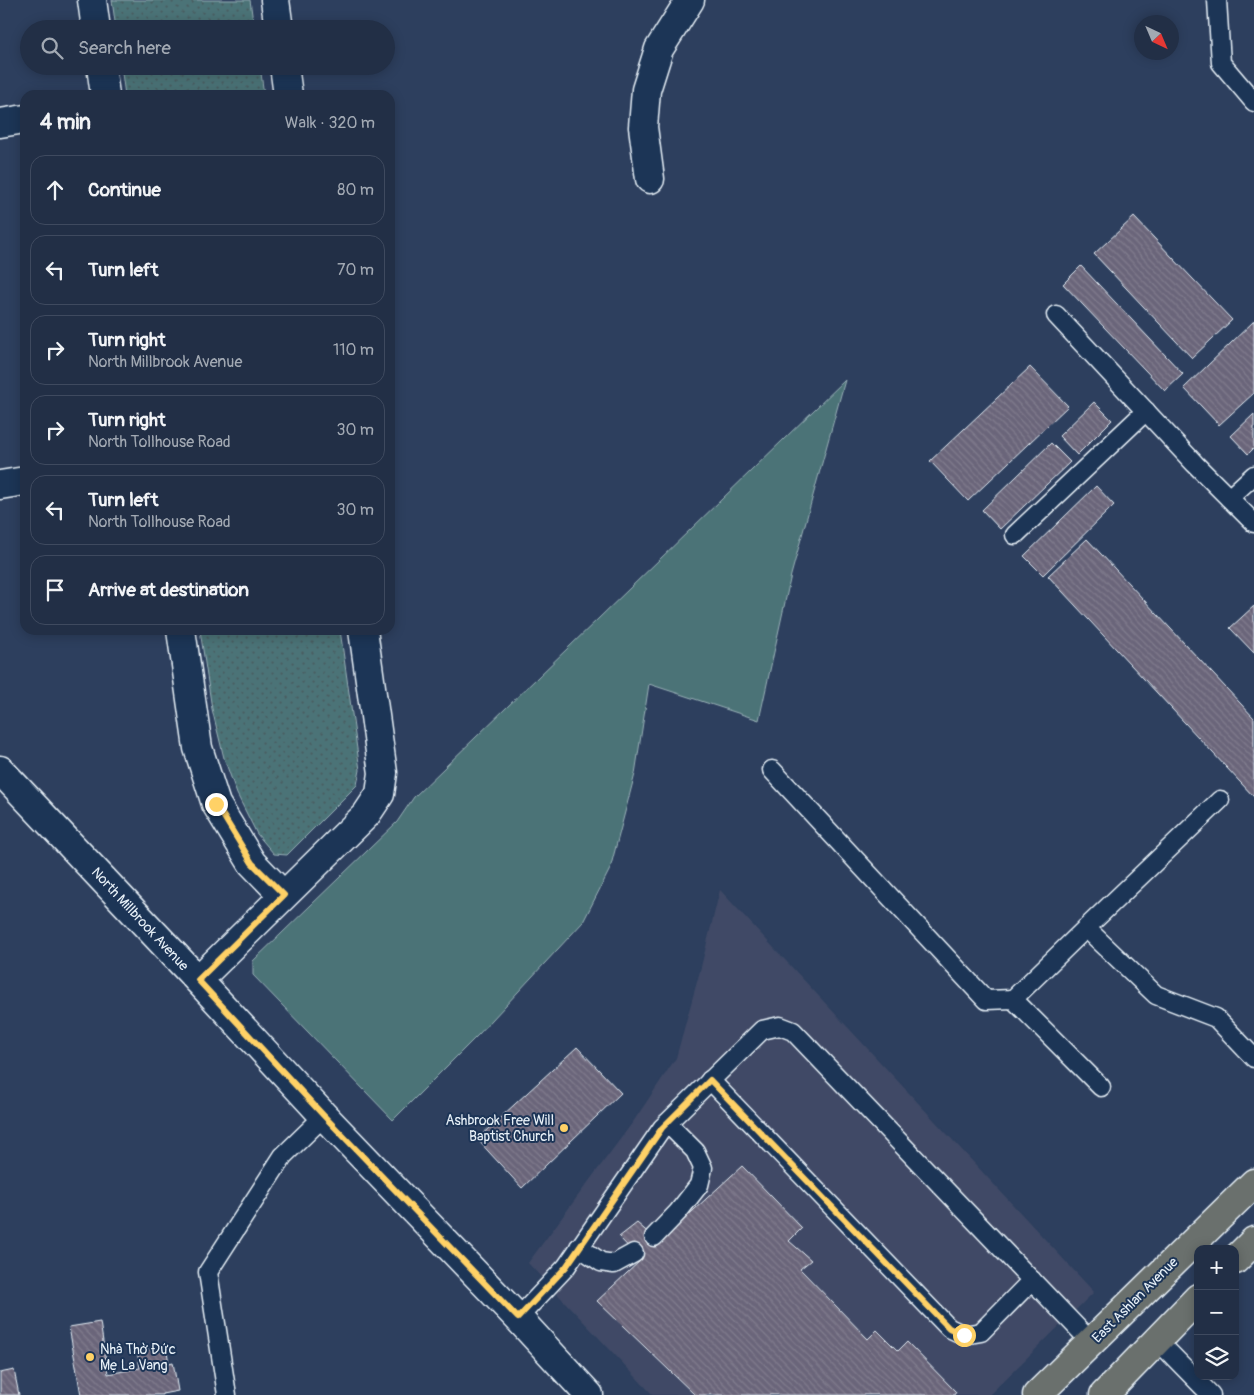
<!DOCTYPE html>
<html lang="en">
<head>
<meta charset="utf-8">
<style>
  body { margin:0; font-family:Pangolin,sans-serif; background:#2e3b51; color:#f1f3f6 }
  .controls { position:absolute; right:15px; bottom:15px; display:grid; overflow:hidden; border-radius:10px; box-shadow:0 2px 12px #0003 }
  .controls button { width:45px; height:45px; display:grid; place-items:center; padding:0; border:0; border-bottom:1px solid #3f4a5f; background:#222f46; color:#f1f3f6; font:25px sans-serif }
  .compass { position:absolute; left:1134px; top:15px; width:45px; height:45px; border-radius:50%; background:#222f46; box-shadow:0 2px 12px #0003; rotate:136deg }
  .stop { position:absolute; width:15px; height:15px; margin:-11px; border:4px solid #ffd166; border-radius:50%; background:#fff }
  .stop.end { background:#ffd166; border-color:#fff; box-shadow:0 1px 5px #0008 }
  .list { margin:0; padding:0; list-style:none }
  h2 { display:flex; justify-content:space-between; align-items:center; height:65px; margin:0; padding:0 20px; font-size:21px }
  h2 small { font-size:16px; font-weight:400; color:#a2a9b3 }
  .list li { display:grid; grid-template-columns:32px 1fr auto; gap:15px; align-items:center; box-sizing:border-box; height:70px; margin:0 10px 10px; padding:0 10px; border:1px solid #3f4a5f; border-radius:15px }
  .list b { display:block; font-size:19px; white-space:nowrap }
  .list p { margin:0; font-size:16px; white-space:nowrap; color:#a2a9b3 }
  .list em { font-size:16px; font-style:normal; color:#a2a9b3 }
  .icon { flex:none; width:28px; height:28px; fill:none; stroke:currentColor; stroke-width:2; stroke-linecap:round; stroke-linejoin:round }
  .map { position:relative; flex:none; width:1254px; height:1395px; overflow:hidden }
  .search { position:absolute; background:#222f46; box-shadow:0 2px 12px #0003; left:20px; top:20px; width:375px; height:55px; display:flex; align-items:center; gap:12px; box-sizing:border-box; padding:0 18px; border-radius:28px; color:#a2a9b3; font-size:19px }
  .panel { position:absolute; background:#222f46; box-shadow:0 2px 12px #0003; left:20px; top:90px; width:375px; height:545px; border-radius:15px }
  .map>svg:first-child { display:block }
  .built { fill:#404a66 }
  .grass { fill:#4c7377; stroke:#9ab2b8 }
  .park { fill:url(#park-dots); stroke:#9ab2b8 }
  .building { fill:url(#building-back-hatch); stroke:#e8f1f8 }
  .lines { fill:none; stroke-linecap:round; stroke-linejoin:round }
  .lane-casing { stroke:#e8f1f8; stroke-width:21 }
  .street-casing { stroke:#e8f1f8; stroke-width:31 }
  .secondary-casing { stroke:#e8f1f8; stroke-width:31 }
  .primary-casing { stroke:#e8f1f8; stroke-width:31 }
  .lane { stroke:#1d3557; stroke-width:18 }
  .street { stroke:#1d3557; stroke-width:28 }
  .secondary { stroke:#1d3557; stroke-width:28 }
  .primary { stroke:#6a706d; stroke-width:28 }
  .route { stroke:#ffd166; stroke-width:6 }
  .poi-dot { fill:#ffd166; stroke:#1d3557; stroke-width:2 }
  .labels { text-anchor:middle; dominant-baseline:central; stroke-width:4; stroke-linejoin:round; paint-order:stroke }
  .street-label { font-size:14px; fill:#e8f1f8; stroke:#1d3557 }
  .poi-label { font-size:14px; fill:#e8f1f8; stroke:#1d3557; text-anchor:end }
</style>
</head>
<body>
<div class="map">
<svg width="1254" height="1395" viewBox="0 0 1254 1395">
  <defs>
    <pattern id="park-dots" width="8" height="8" patternUnits="userSpaceOnUse" patternTransform="scale(1.25)"><rect width="8" height="8" fill="#4c7377"/><path d="M2 2h.1M6 6h.1" fill="none" stroke="#495b5e" stroke-width="1.8" stroke-linecap="round"/></pattern>
    <pattern id="building-back-hatch" width="6" height="6" patternUnits="userSpaceOnUse" patternTransform="scale(1.25)"><rect width="6" height="6" fill="#6b657a"/><path d="M-1 5l2 2M0 0l6 6M5-1l2 2" fill="none" stroke="#807c8e"/></pattern>
  </defs>
  <rect width="100%" height="100%" fill="#2d3f5e"/>
  <filter id="ink" filterUnits="userSpaceOnUse"><feTurbulence type="fractalNoise" baseFrequency=".02" numOctaves="2"/><feDisplacementMap in="SourceGraphic" scale="10" xChannelSelector="R" yChannelSelector="G"/><feConvolveMatrix kernelMatrix="1 2 1 2 8 2 1 2 1" color-interpolation-filters="sRGB"/></filter>
  <g filter="url(#ink)">
    <path class="built" d="M 720,890 L 1094,1292 L 989,1395 L 653,1395 L 528,1263 L 633,1122 L 676,1058 L 700,971 Z"/>
    <path class="grass" d="M 845,380 L 791,575 L 759,720 L 649,684 L 635,774 L 610,869 L 583,922 L 479,1034 L 393,1120 L 253,975 L 253,961 L 397,822 L 414,797 Z"/>
    <g class="park">
      <path d="M 112,0 L 250,0 L 254,29 L 116,29 Z"/>
      <path d="M 121,66 L 260,66 L 264,95 L 125,95 Z"/>
      <path d="M 200,630 L 340,630 L 360,770 L 357,785 L 287,855 L 274,854 L 257,834 L 237,794 L 224,758 L 212,709 Z"/>
    </g>
    <g class="building">
      <path d="M 1134,217 L 1232,320 L 1192,358 L 1094,254 Z"/>
      <path d="M 1081,266 L 1183,374 L 1165,391 L 1063,284 Z"/>
      <path d="M 1254,321 L 1254,393 L 1219,425 L 1184,388 Z"/>
      <path d="M 1030,367 L 1068,406 L 968,501 L 930,461 Z"/>
      <path d="M 1094,402 L 1112,420 L 1077,455 L 1059,436 Z"/>
      <path d="M 1254,414 L 1254,448 L 1248,454 L 1231,436 Z"/>
      <path d="M 1051,443 L 1070,462 L 1000,529 L 982,510 Z"/>
      <path d="M 1096,486 L 1114,505 L 1043,575 L 1024,556 Z"/>
      <path d="M 1087,539 L 1254,718 L 1254,797 L 1048,576 Z"/>
      <path d="M 1254,606 L 1254,653 L 1230,628 Z"/>
      <path d="M 577,1047 L 621,1093 L 522,1188 L 477,1139 Z"/>
      <path d="M 742,1166 L 802,1228 L 789,1241 L 811,1260 L 800,1269 L 868,1339 L 877,1330 L 898,1351 L 907,1342 L 956,1392 L 954,1395 L 695,1395 L 597,1301 L 641,1260 L 619,1237 L 637,1223 L 659,1242 Z"/>
      <path d="M 100,1322 L 108,1374 L 140,1368 L 137,1351 L 166,1346 L 169,1363 L 173,1362 L 178,1391 L 162,1394 L 162,1395 L 81,1395 L 69,1327 Z"/>
      <path d="M 14,1370 L 19,1395 L 0,1395 L 0,1373 Z"/>
    </g>
    <g class="lines">
      <g class="lane-casing">
        <g id="lane">
          <path d="M 1217,0 L 1221,63 L 1254,102"/>
          <path d="M 1056,315 L 1195,464 L 1254,523"/>
          <path d="M 1229,498 L 1254,475"/>
          <path d="M 1015,535 L 1146,411"/>
          <path d="M 772,770 L 986,1000 L 1013,999 L 1086,928"/>
          <path d="M 1220,800 L 1086,928 L 1156,995 L 1216,1018 L 1254,1058"/>
          <path d="M 1013,999 L 1101,1087"/>
          <path d="M 710,1080 L 949,1328 L 964,1335 L 981,1332 L 1032,1280"/>
          <path d="M 654,1237 L 678,1212 L 699,1185 L 703,1168 L 695,1151 L 667,1123"/>
          <path d="M 579,1247 L 601,1262 L 614,1264 L 634,1253"/>
          <path d="M 518,1318 L 566,1267 L 662,1128 L 762,1030 L 780,1026 L 793,1031 L 1092,1343"/>
          <path d="M 1157,1340 L 1211,1395"/>
          <path d="M 227,1395 L 208,1272 L 283,1156 L 324,1116"/>
        </g>
      </g>
      <g class="street-casing">
        <g id="street">
          <path d="M 92,0 L 96,29"/>
          <path d="M 275,0 L 279,29"/>
          <path d="M 101,66 L 105,95"/>
          <path d="M 284,66 L 288,95"/>
          <path d="M 0,123 L 25,119"/>
          <path d="M 650,179 L 643,127 L 646,90 L 659,49 L 690,0"/>
          <path d="M 0,485 L 25,481"/>
          <path d="M 181,630 L 198,748 L 216,804 L 252,863 L 283,895"/>
          <path d="M 198,980 L 366,815 L 380,794 L 383,773 L 363,630"/>
        </g>
      </g>
      <g class="secondary-casing">
        <path id="secondary" d="M 0,770 L 198,980 L 324,1116 L 518,1318 L 589,1395"/>
      </g>
      <g class="primary-casing">
        <g id="primary">
          <path d="M 1235,1260 L 1254,1241"/>
          <path d="M 1037,1395 L 1254,1183"/>
          <path d="M 1104,1395 L 1198,1298"/>
        </g>
      </g>
      <use href="#lane" class="lane"/>
      <use href="#street" class="street"/>
      <use href="#secondary" class="secondary"/>
      <use href="#primary" class="primary"/>
    </g>
  </g>
  <g class="lines" filter="url(#ink)">
    <path class="route" d="M 216,804 L 252,863 L 284,895 L 198,980 L 324,1116 L 518,1318 L 566,1267 L 662,1128 L 710,1080 L 949,1328 L 964,1335"/>
  </g>
  <g class="poi-dot">
    <circle cx="564" cy="1128" r="5"/>
    <circle cx="90" cy="1357" r="5"/>
  </g>
  <g class="labels">
    <g class="street-label">
      <text transform="translate(140 919) rotate(47)">North Millbrook Avenue</text>
      <text transform="translate(1135 1300) rotate(-45)">East Ashlan Avenue</text>
    </g>
    <g class="poi-label">
      <text x="554" y="1120">Ashbrook Free Will<tspan x="554" dy="16">Baptist Church</tspan></text>
      <text x="100" y="1349" text-anchor="start">Nhà Thờ Đức<tspan x="100" dy="16">Mẹ La Vang</tspan></text>
    </g>
  </g>
</svg>
<div class="controls">
<button>+</button>
<button>−</button>
<button><svg class="icon" aria-label="layers" viewBox="0 0 24 24"><path d="M12 4l9 5-9 5-9-5zM3 14l9 5 9-5"/></svg></button>
</div>
<svg class="compass" viewBox="-18 -18 36 36"><path d="M0-13l5 13h-10z" fill="#e53935"/><path d="M0 13l5-13h-10z" fill="#a2a9b3"/></svg>
<div class="stop" style="left:964px;top:1335px"></div>
<div class="stop end" style="left:216px;top:804px"></div>
<div class="search"><svg class="icon" aria-label="search" viewBox="0 0 24 24"><circle cx="10" cy="10" r="6"/><path d="M15 15l6 6"/></svg>Search here</div>
<section class="panel">
<h2>4 min<small>Walk · 320 m</small></h2>
<ul class="list">
<li><svg class="icon" aria-label="ahead" viewBox="0 0 24 24"><path d="M12 20V5M6 11l6-6 6 6"/></svg><div><b>Continue</b></div><em>80 m</em></li>
<li><svg class="icon" aria-label="left" viewBox="0 0 24 24"><path d="M17 20v-9H6M10 6l-5 5 5 5"/></svg><div><b>Turn left</b></div><em>70 m</em></li>
<li><svg class="icon" aria-label="right" viewBox="0 0 24 24"><path d="M7 20v-9h11M14 6l5 5-5 5"/></svg><div><b>Turn right</b><p>North Millbrook Avenue</p></div><em>110 m</em></li>
<li><svg class="icon" aria-label="right" viewBox="0 0 24 24"><path d="M7 20v-9h11M14 6l5 5-5 5"/></svg><div><b>Turn right</b><p>North Tollhouse Road</p></div><em>30 m</em></li>
<li><svg class="icon" aria-label="left" viewBox="0 0 24 24"><path d="M17 20v-9H6M10 6l-5 5 5 5"/></svg><div><b>Turn left</b><p>North Tollhouse Road</p></div><em>30 m</em></li>
<li><svg class="icon" aria-label="arrive" viewBox="0 0 24 24"><path d="M6 21V4h12l-3 4 3 4H6"/></svg><div><b>Arrive at destination</b></div></li>
</ul>
</section>
</div>
</body>
</html>
